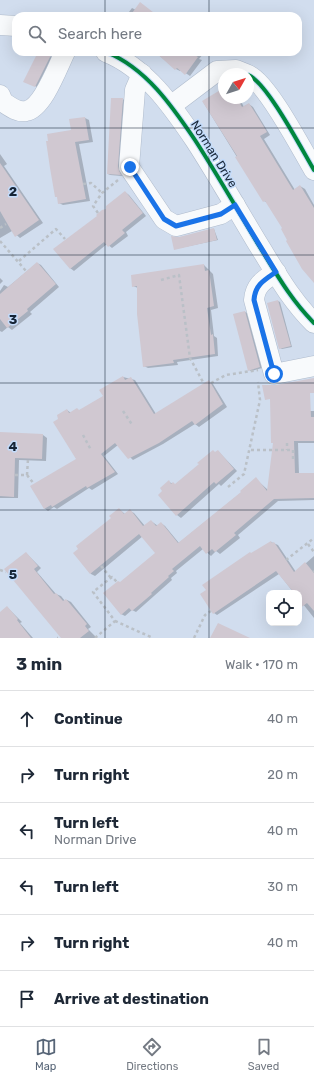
<!DOCTYPE html>
<html lang="en">
<head>
<meta charset="utf-8">
<style>
  body { margin:0; font-family:Rubik,sans-serif; background:#f6f6f7; color:#1f2937 }
  .controls { position:absolute; right:12px; bottom:12px; display:grid; overflow:hidden; border-radius:8px; box-shadow:0 4px 16px #0002 }
  .controls button { width:36px; height:36px; display:grid; place-items:center; padding:0; border:0; border-bottom:1px solid #e0e1e3; background:#fff; color:#1f2937; font:20px sans-serif }
  .compass { position:absolute; left:218px; top:68px; width:36px; height:36px; border-radius:50%; background:#fff; box-shadow:0 4px 16px #0002; rotate:51deg }
  .stop { position:absolute; width:12px; height:12px; margin:-9px; border:3px solid #1a73e8; border-radius:50%; background:#fff }
  .stop.end { background:#1a73e8; border-color:#fff; box-shadow:0 1px 4px #0008 }
  .list { margin:0; padding:0; list-style:none }
  h2 { display:flex; justify-content:space-between; align-items:center; height:52px; margin:0; padding:0 16px; font-size:17px }
  h2 small { font-size:13px; font-weight:400; color:#747a83 }
  .list li { display:grid; grid-template-columns:26px 1fr auto; gap:12px; align-items:center; box-sizing:border-box; height:56px; padding:0 16px; border-top:1px solid #e0e1e3 }
  .list b { display:block; font-size:15px; white-space:nowrap }
  .list p { margin:0; font-size:13px; white-space:nowrap; color:#747a83 }
  .list em { font-size:13px; font-style:normal; color:#747a83 }
  .icon { flex:none; width:22px; height:22px; fill:none; stroke:currentColor; stroke-width:2; stroke-linecap:round; stroke-linejoin:round }
  .map { position:relative; flex:none; width:314px; height:638px; overflow:hidden }
  .search { position:absolute; background:#fff; box-shadow:0 4px 16px #0002; left:12px; right:12px; top:12px; height:44px; display:flex; align-items:center; gap:10px; box-sizing:border-box; padding:0 14px; border-radius:12px; color:#747a83; font-size:15px }
  .sheet { height:388px; background:#fff }
  nav { display:flex; justify-content:space-around; align-items:center; box-sizing:border-box; height:56px; border-top:1px solid #e0e1e3; background:#fff; font-size:11px; color:#747a83 }
  nav a { display:grid; justify-items:center; gap:2px }
  nav .on { color:#576577 }
  .map>svg:first-child { display:block }
  .shadow { fill:#0003 }
  .building { fill:#d0c8d1 }
  .lines { fill:none; stroke-linecap:round; stroke-linejoin:round }
  .minor-casing { stroke:#afbbcc; stroke-width:21 }
  .path { stroke:#bac0c7; stroke-width:2.5; stroke-dasharray:3 3; stroke-linecap:butt }
  .minor { stroke:#f8fafc; stroke-width:20 }
  .cycleway-casing { stroke:#c4dcfb; stroke-width:6 }
  .cycleway { stroke:#00873e; stroke-width:4 }
  .route { stroke:#1a73e8; stroke-width:5 }
  .grid { fill:none; stroke:#162537; stroke-width:1; stroke-opacity:0.55 }
  .labels { text-anchor:middle; dominant-baseline:central; stroke-width:3; stroke-linejoin:round; paint-order:stroke }
  .street-label { font-size:12px; fill:#162537; stroke:#c4dcfb }
  .grid-label { font-size:13px; text-anchor:middle; font-weight:bold; fill:#162537; stroke:#c4dcfb; stroke-width:3; stroke-linejoin:round; paint-order:stroke }
</style>
</head>
<body>
<div class="map">
<svg width="314" height="638" viewBox="0 0 314 638">
  <rect width="100%" height="100%" fill="#d1ddee"/>
  <g class="shadow">
    <path d="M 132,8 L 136,10 L 157,16 L 126,16 Z"/>
    <path d="M 163,12 L 167,14 L 169,16 L 159,16 Z"/>
    <path d="M 39,52 L 52,57 L 37,87 L 25,81 Z"/>
    <path d="M 155,52 L 201,52 L 203,54 L 199,59 L 202,60 L 190,76 L 181,70 L 180,71 L 176,69 Z"/>
    <path d="M 222,90 L 224,98 L 239,98 L 244,107 L 249,104 L 253,107 L 270,135 L 264,139 L 295,190 L 300,186 L 305,189 L 314,205 L 314,281 L 283,228 L 268,203 L 264,201 L 203,102 Z"/>
    <path d="M 123,99 L 124,100 L 119,168 L 122,176 L 110,175 L 108,174 Z"/>
    <path d="M 85,118 L 89,120 L 93,142 L 79,144 L 90,201 L 63,205 L 59,203 L 49,142 L 72,131 Z"/>
    <path d="M 0,154 L 7,164 L 4,166 L 43,223 L 20,238 L 12,231 L 0,238 Z"/>
    <path d="M 125,192 L 129,195 L 146,216 L 126,232 L 128,236 L 112,248 L 107,244 L 74,271 L 70,268 L 107,210 Z"/>
    <path d="M 214,229 L 218,240 L 175,249 L 179,238 Z"/>
    <path d="M 37,263 L 41,265 L 59,287 L 30,312 L 32,314 L 12,330 L 8,327 L 2,332 L 0,331 L 0,291 L 4,285 L 8,287 Z"/>
    <path d="M 204,265 L 213,274 L 218,308 L 211,310 L 214,336 L 217,338 L 218,356 L 177,362 L 178,365 L 148,368 L 144,366 L 138,288 L 133,286 L 132,276 Z"/>
    <path d="M 0,278 L 3,281 L 0,284 Z"/>
    <path d="M 278,301 L 280,302 L 292,347 L 282,349 L 280,348 Z"/>
    <path d="M 245,312 L 247,313 L 262,368 L 251,371 L 249,370 Z"/>
    <path d="M 123,377 L 135,380 L 156,414 L 209,382 L 213,384 L 227,407 L 199,427 L 195,424 L 163,444 L 133,460 L 118,445 L 104,456 L 118,474 L 92,490 L 89,488 L 57,509 L 54,507 L 48,511 L 44,508 L 77,460 L 60,419 L 67,410 L 71,413 L 80,411 L 104,396 Z"/>
    <path d="M 271,411 L 314,411 L 314,443 L 298,443 L 299,474 L 314,474 L 314,500 L 278,501 L 238,535 L 240,538 L 220,554 L 216,551 L 211,556 L 203,549 L 176,571 L 177,573 L 171,578 L 172,580 L 136,612 L 132,610 L 125,616 L 121,614 L 121,583 L 157,553 L 143,536 L 95,576 L 91,574 L 75,553 L 113,518 L 119,509 L 125,514 L 130,511 L 134,513 L 145,526 L 151,521 L 158,526 L 161,523 L 165,526 L 179,543 L 242,492 L 256,479 L 268,490 L 274,444 L 272,442 Z"/>
    <path d="M 0,433 L 43,435 L 47,438 L 46,461 L 19,460 L 18,498 L 0,498 Z"/>
    <path d="M 218,451 L 237,471 L 221,486 L 219,484 L 181,518 L 177,515 L 160,495 L 169,482 L 176,485 Z"/>
    <path d="M 271,542 L 278,545 L 296,572 L 314,556 L 314,618 L 299,599 L 299,593 L 294,593 L 279,574 L 217,615 L 214,613 Z"/>
    <path d="M 26,553 L 41,568 L 37,572 L 56,594 L 61,596 L 65,601 L 67,600 L 71,602 L 91,627 L 88,629 L 97,638 L 62,638 Z"/>
    <path d="M 7,607 L 22,622 L 20,623 L 33,638 L 0,638 L 0,613 Z"/>
  </g>
  <g class="building">
    <path d="M 140,2 L 158,16 L 130,16 Z"/>
    <path d="M 38,52 L 45,52 L 51,55 L 35,87 L 23,82 Z"/>
    <path d="M 155,52 L 190,52 L 198,57 L 185,75 L 177,68 L 175,70 Z"/>
    <path d="M 222,89 L 224,98 L 237,98 L 242,107 L 249,103 L 267,132 L 260,136 L 293,190 L 300,185 L 314,208 L 314,283 L 302,269 L 286,241 L 287,240 L 281,229 L 282,228 L 265,201 L 263,202 L 235,157 L 237,156 L 202,101 Z"/>
    <path d="M 111,98 L 123,98 L 118,166 L 121,175 L 107,174 Z"/>
    <path d="M 85,117 L 89,140 L 75,142 L 86,199 L 58,204 L 57,197 L 55,197 L 50,168 L 46,141 L 48,141 L 47,134 L 71,130 L 69,119 Z"/>
    <path d="M 0,163 L 39,220 L 15,237 L 0,211 Z"/>
    <path d="M 125,191 L 143,213 L 122,230 L 125,233 L 108,247 L 104,242 L 70,269 L 53,249 L 97,216 L 96,215 L 102,210 L 106,209 L 106,206 Z"/>
    <path d="M 214,228 L 217,240 L 174,250 L 171,236 L 179,237 Z"/>
    <path d="M 37,262 L 56,284 L 27,309 L 28,311 L 7,328 L 0,319 L 0,294 Z"/>
    <path d="M 204,264 L 205,271 L 209,270 L 214,306 L 207,308 L 211,335 L 213,334 L 215,354 L 173,360 L 174,363 L 143,367 L 137,314 L 137,286 L 132,287 L 131,275 Z"/>
    <path d="M 278,300 L 291,346 L 279,349 L 267,303 Z"/>
    <path d="M 245,311 L 260,367 L 248,371 L 233,314 Z"/>
    <path d="M 123,376 L 125,380 L 131,377 L 154,414 L 209,380 L 223,404 L 195,425 L 192,421 L 159,443 L 128,459 L 115,443 L 101,454 L 115,472 L 87,488 L 86,486 L 52,507 L 51,505 L 44,509 L 30,486 L 76,459 L 53,422 L 58,419 L 57,415 L 67,409 L 69,413 L 77,408 L 79,410 L 103,396 L 99,390 Z"/>
    <path d="M 314,378 L 314,393 L 310,393 L 311,417 L 314,417 L 314,441 L 294,441 L 295,473 L 314,473 L 314,498 L 274,499 L 234,533 L 236,535 L 215,552 L 212,549 L 206,554 L 200,546 L 172,569 L 174,571 L 168,576 L 169,577 L 151,593 L 152,594 L 132,611 L 129,608 L 121,615 L 103,593 L 118,581 L 120,582 L 155,553 L 139,534 L 90,574 L 73,553 L 78,549 L 76,546 L 111,518 L 109,516 L 119,508 L 124,514 L 130,509 L 143,526 L 151,520 L 156,526 L 161,522 L 178,543 L 241,492 L 240,491 L 256,477 L 267,491 L 273,443 L 271,443 L 270,399 L 265,400 L 262,385 L 276,385 Z"/>
    <path d="M 0,432 L 43,434 L 42,459 L 15,458 L 14,497 L 0,496 Z"/>
    <path d="M 213,450 L 215,452 L 218,450 L 234,469 L 216,484 L 214,482 L 176,516 L 158,495 L 162,491 L 160,488 L 169,480 L 171,484 L 173,482 L 175,484 L 199,464 L 197,463 Z"/>
    <path d="M 271,541 L 272,543 L 274,542 L 294,572 L 305,562 L 314,573 L 314,611 L 307,603 L 299,609 L 299,593 L 294,593 L 276,571 L 213,614 L 200,594 L 206,590 L 202,585 L 250,552 L 251,553 Z"/>
    <path d="M 26,552 L 38,566 L 34,569 L 54,594 L 56,593 L 63,601 L 66,599 L 87,624 L 85,626 L 89,631 L 80,638 L 61,638 L 4,569 Z"/>
    <path d="M 7,606 L 18,619 L 17,620 L 31,638 L 0,638 L 0,612 Z"/>
    <path d="M 218,623 L 250,638 L 210,638 Z"/>
  </g>
  <g class="lines">
    <g class="minor-casing">
      <g id="minor">
        <path d="M 0,25 L 16,26"/>
        <path d="M 106,52 C 146,68 172,106 195,140 C 217,174 237,209 258,244 C 276,273 290,299 314,323"/>
        <path d="M 142,74 L 135,90 L 129,167 L 164,219 L 176,226 L 221,214 L 235,205"/>
        <path d="M 248,75 C 267,82 302,150 314,170"/>
        <path d="M 0,95 L 3,102 C 9,106 18,113 26,111 C 43,108 58,66 65,52"/>
        <path d="M 172,105 L 217,71 L 236,70 L 246,74"/>
        <path d="M 276,272 C 264,280 255,285 254,300 L 274,374 L 314,366"/>
      </g>
    </g>
    <g class="path">
      <path d="M 83,184 L 91,183 L 102,193"/>
      <path d="M 98,213 L 93,206 L 102,193 L 118,180"/>
      <path d="M 0,228 L 6,224"/>
      <path d="M 0,241 L 26,271"/>
      <path d="M 19,261 L 56,229 L 65,239"/>
      <path d="M 161,280 L 179,275 L 190,358 L 204,384"/>
      <path d="M 211,383 L 226,375 L 258,370"/>
      <path d="M 123,411 L 133,426"/>
      <path d="M 83,435 L 91,450"/>
      <path d="M 287,443 L 287,450"/>
      <path d="M 251,450 L 293,450 L 293,459"/>
      <path d="M 15,475 L 27,475 L 34,484"/>
      <path d="M 27,475 L 28,459"/>
      <path d="M 228,487 L 244,474 L 260,400 L 258,382"/>
      <path d="M 308,544 L 314,552"/>
      <path d="M 286,560 L 314,538"/>
      <path d="M 101,566 L 111,578"/>
      <path d="M 0,570 L 6,572"/>
      <path d="M 313,572 L 314,571"/>
      <path d="M 115,621 L 153,638"/>
      <path d="M 57,638 L 58,638"/>
      <path d="M 95,638 L 115,621 L 93,592 L 112,577 L 117,582"/>
      <path d="M 194,638 L 205,615 L 211,611"/>
    </g>
    <use href="#minor" class="minor"/>
    <g class="cycleway-casing">
      <g id="cycleway">
        <path d="M 106,52 C 146,68 172,106 195,140 C 217,174 237,209 258,244 C 276,273 290,299 314,323"/>
        <path d="M 248,75 C 267,82 302,150 314,170"/>
      </g>
    </g>
    <use href="#cycleway" class="cycleway"/>
  </g>
  <g class="lines">
    <path class="route" d="M 130,167 L 164,219 L 176,226 L 221,214 L 235,205 L 276,272 C 264,280 255,285 254,300 L 274,374"/>
  </g>
  <path class="grid" d="M 105,0 L 105,16M 209,0 L 209,16M 105,52 L 105,638M 209,52 L 209,638M 0,128 L 314,128M 0,255 L 314,255M 0,383 L 314,383M 0,510 L 314,510"/>
  <g class="labels">
    <g class="street-label">
      <text transform="translate(214 154) rotate(58)">Norman Drive</text>
    </g>
  </g>
  <g class="grid-label">
    <text x="13" y="196">2</text>
    <text x="13" y="324">3</text>
    <text x="13" y="451">4</text>
    <text x="13" y="579">5</text>
  </g>
</svg>
<div class="controls">
<button><svg class="icon" aria-label="locate" viewBox="0 0 24 24"><circle cx="12" cy="12" r="6"/><path d="M12 2v4M12 18v4M2 12h4M18 12h4"/></svg></button>
</div>
<svg class="compass" viewBox="-18 -18 36 36"><path d="M0-13l5 13h-10z" fill="#e53935"/><path d="M0 13l5-13h-10z" fill="#747a83"/></svg>
<div class="stop" style="left:274px;top:374px"></div>
<div class="stop end" style="left:130px;top:167px"></div>
<div class="search"><svg class="icon" aria-label="search" viewBox="0 0 24 24"><circle cx="10" cy="10" r="6"/><path d="M15 15l6 6"/></svg>Search here</div>
</div>
<section class="sheet">
<h2>3 min<small>Walk · 170 m</small></h2>
<ul class="list">
<li><svg class="icon" aria-label="ahead" viewBox="0 0 24 24"><path d="M12 20V5M6 11l6-6 6 6"/></svg><div><b>Continue</b></div><em>40 m</em></li>
<li><svg class="icon" aria-label="right" viewBox="0 0 24 24"><path d="M7 20v-9h11M14 6l5 5-5 5"/></svg><div><b>Turn right</b></div><em>20 m</em></li>
<li><svg class="icon" aria-label="left" viewBox="0 0 24 24"><path d="M17 20v-9H6M10 6l-5 5 5 5"/></svg><div><b>Turn left</b><p>Norman Drive</p></div><em>40 m</em></li>
<li><svg class="icon" aria-label="left" viewBox="0 0 24 24"><path d="M17 20v-9H6M10 6l-5 5 5 5"/></svg><div><b>Turn left</b></div><em>30 m</em></li>
<li><svg class="icon" aria-label="right" viewBox="0 0 24 24"><path d="M7 20v-9h11M14 6l5 5-5 5"/></svg><div><b>Turn right</b></div><em>40 m</em></li>
<li><svg class="icon" aria-label="arrive" viewBox="0 0 24 24"><path d="M6 21V4h12l-3 4 3 4H6"/></svg><div><b>Arrive at destination</b></div></li>
</ul>
</section>
<nav>
<a class="on"><svg class="icon" aria-label="map" viewBox="0 0 24 24"><path d="M3 6l6-2 6 2 6-2v14l-6 2-6-2-6 2zM9 4v14M15 6v14"/></svg>Map</a>
<a><svg class="icon" aria-label="directions" viewBox="0 0 24 24"><path d="M12 3l9 9-9 9-9-9zM9 14v-3h6M13 9l2 2-2 2"/></svg>Directions</a>
<a><svg class="icon" aria-label="saved" viewBox="0 0 24 24"><path d="M7 4h10v16l-5-4-5 4z"/></svg>Saved</a>
</nav>
</body>
</html>
